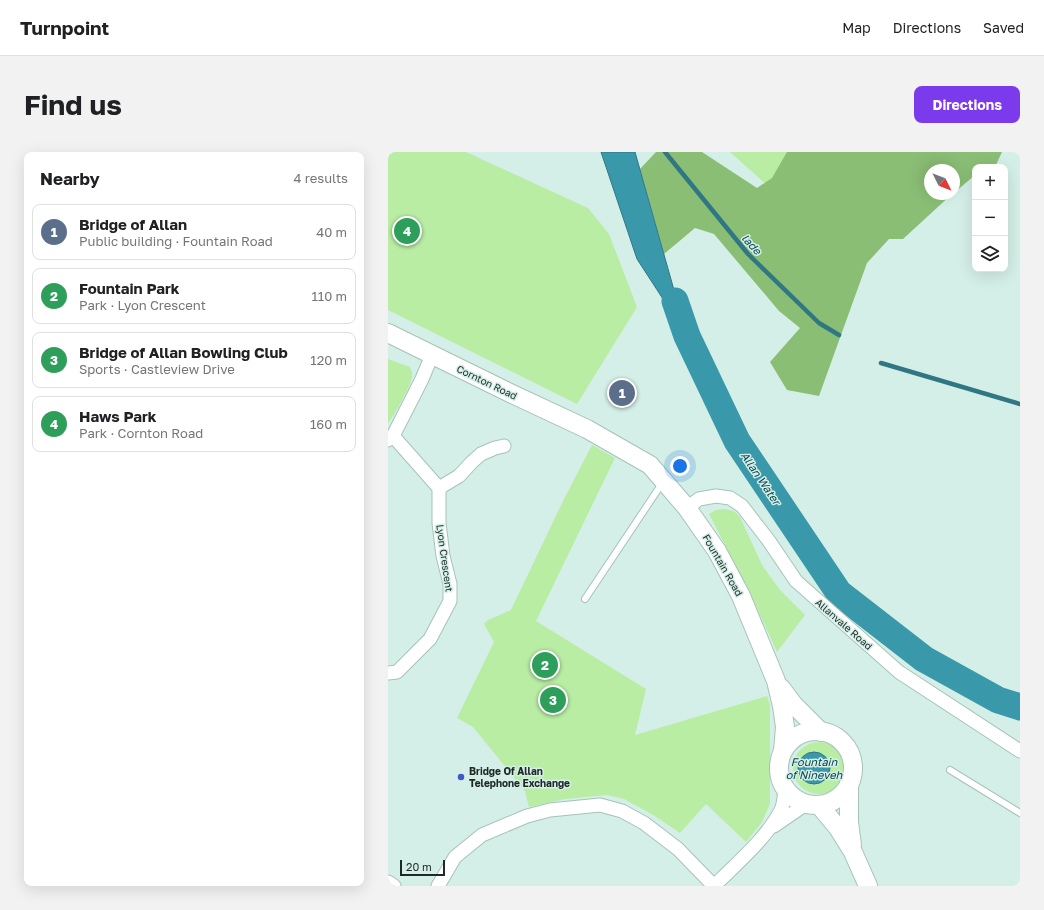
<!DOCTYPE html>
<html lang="en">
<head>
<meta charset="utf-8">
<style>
  body { margin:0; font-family:"Golos Text",sans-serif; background:#f2f2f2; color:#202124 }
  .controls { position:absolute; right:12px; top:12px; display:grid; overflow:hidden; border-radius:8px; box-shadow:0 4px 16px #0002 }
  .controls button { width:36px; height:36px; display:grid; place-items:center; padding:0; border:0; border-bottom:1px solid #e0e0e0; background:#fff; color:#202124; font:20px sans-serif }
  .compass { position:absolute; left:536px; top:12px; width:36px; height:36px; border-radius:50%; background:#fff; box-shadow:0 4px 16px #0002; rotate:132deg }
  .scale { position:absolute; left:12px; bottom:10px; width:45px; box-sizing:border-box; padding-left:4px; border:2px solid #1e2825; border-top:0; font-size:11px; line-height:14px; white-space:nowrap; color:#1e2825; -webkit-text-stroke:3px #d4efe7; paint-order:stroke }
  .you { position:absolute; left:292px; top:314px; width:14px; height:14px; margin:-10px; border:3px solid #fff; border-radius:50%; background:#1a73e8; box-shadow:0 0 0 6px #1a73e833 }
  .badge { display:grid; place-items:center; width:26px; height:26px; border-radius:50%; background:#7c3aed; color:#fff; font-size:13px; font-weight:700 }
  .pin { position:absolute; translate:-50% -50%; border:2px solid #fff; box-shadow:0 1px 4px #0006 }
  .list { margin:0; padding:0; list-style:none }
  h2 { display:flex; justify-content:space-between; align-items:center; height:52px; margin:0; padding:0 16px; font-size:17px }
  h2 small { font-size:13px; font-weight:400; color:#757577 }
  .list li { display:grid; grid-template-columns:26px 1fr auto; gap:12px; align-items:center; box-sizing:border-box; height:56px; margin:0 8px 8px; padding:0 8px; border:1px solid #e0e0e0; border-radius:8px }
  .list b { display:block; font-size:15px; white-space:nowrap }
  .list p { margin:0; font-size:13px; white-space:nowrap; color:#757577 }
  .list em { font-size:13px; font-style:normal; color:#757577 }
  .icon { flex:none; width:22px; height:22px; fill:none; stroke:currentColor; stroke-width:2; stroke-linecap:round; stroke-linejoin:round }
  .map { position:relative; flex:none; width:632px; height:734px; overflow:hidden; border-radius:8px }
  header { display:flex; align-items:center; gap:24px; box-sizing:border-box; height:56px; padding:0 20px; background:#fff; border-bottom:1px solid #e0e0e0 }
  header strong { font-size:19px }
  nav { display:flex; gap:22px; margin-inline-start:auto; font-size:14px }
  .intro { display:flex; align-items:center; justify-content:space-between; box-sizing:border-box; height:96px; padding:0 24px }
  h1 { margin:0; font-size:28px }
  .button { padding:10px 18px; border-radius:8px; background:#7c3aed; color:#fff; font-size:14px; font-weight:700 }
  main { display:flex; gap:24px; padding:0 24px }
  aside { flex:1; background:#fff; border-radius:8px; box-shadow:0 4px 16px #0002 }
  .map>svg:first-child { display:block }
  .green { fill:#b8eda3 }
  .forest { fill:#8abe75 }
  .water { fill:#3999ab; stroke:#317783 }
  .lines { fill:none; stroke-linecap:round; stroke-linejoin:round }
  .stream { stroke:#317783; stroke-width:4.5 }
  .river { stroke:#3999ab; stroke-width:27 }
  .service-casing { stroke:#a7c2b9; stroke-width:8 }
  .minor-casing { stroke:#a7c2b9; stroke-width:15 }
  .secondary-casing { stroke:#a7c2b9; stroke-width:20 }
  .service { stroke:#fff; stroke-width:6 }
  .minor { stroke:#fff; stroke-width:13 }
  .secondary { stroke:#fff; stroke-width:18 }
  .poi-dot { fill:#3d5acc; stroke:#d4efe7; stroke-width:1.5 }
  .labels { text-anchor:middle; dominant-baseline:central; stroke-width:3; stroke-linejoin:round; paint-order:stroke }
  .street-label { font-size:10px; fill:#1e2825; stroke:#d4efe7 }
  .poi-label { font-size:10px; font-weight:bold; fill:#1e2825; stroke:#d4efe7; text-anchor:start }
  .water-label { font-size:11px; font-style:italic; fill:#033f49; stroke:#d4efe7 }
</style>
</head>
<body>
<header>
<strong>Turnpoint</strong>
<nav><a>Map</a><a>Directions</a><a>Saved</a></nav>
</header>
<div class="intro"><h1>Find us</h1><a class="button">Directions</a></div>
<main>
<aside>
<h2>Nearby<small>4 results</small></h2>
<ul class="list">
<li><span class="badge" style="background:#5c6f8a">1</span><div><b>Bridge of Allan</b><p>Public building · Fountain Road</p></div><em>40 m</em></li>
<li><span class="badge" style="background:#2e9e5b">2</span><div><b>Fountain Park</b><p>Park · Lyon Crescent</p></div><em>110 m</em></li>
<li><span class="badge" style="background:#2e9e5b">3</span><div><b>Bridge of Allan Bowling Club</b><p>Sports · Castleview Drive</p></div><em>120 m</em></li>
<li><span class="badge" style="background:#2e9e5b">4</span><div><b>Haws Park</b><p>Park · Cornton Road</p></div><em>160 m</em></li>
</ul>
</aside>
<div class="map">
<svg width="632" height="734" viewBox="0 0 632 734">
  <rect width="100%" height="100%" fill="#d4efe7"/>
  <g class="green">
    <path d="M 0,0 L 78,0 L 200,56 L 221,82 L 249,155 L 189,252 L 0,158 Z"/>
    <path d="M 342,0 L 410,0 L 390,43 Z"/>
    <path d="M 0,207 L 22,215 C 23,218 25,221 24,225 C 24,231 5,266 0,271 Z"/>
    <path d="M 204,293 L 227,306 L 148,469 L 258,537 L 247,583 L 379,544 L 382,553 L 382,652 L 374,670 L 358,690 L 318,652 L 292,681 L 265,663 L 236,647 L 219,643 L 177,647 L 141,655 L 137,639 L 85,575 L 69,566 L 106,490 L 96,472 L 100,468 L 123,458 L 175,349 Z"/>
    <path d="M 336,357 L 346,359 L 352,365 L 374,413 L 392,438 L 417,463 L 389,500 L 364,445 L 321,362 L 328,358 Z"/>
    <circle cx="431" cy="616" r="26"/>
  </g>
  <path class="forest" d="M 268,0 L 314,0 L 369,36 L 384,26 L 399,0 L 614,0 L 607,15 L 587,15 L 587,23 L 566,41 L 566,18 L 542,18 L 542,42 L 564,42 L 515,87 L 501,87 L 479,111 L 431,244 L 399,238 L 382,210 L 412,176 L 391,159 L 326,82 L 307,76 L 276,102 L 252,17 Z"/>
  <g class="water">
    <path d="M 213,0 L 247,0 L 299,184 L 249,107 Z"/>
    <circle cx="426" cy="616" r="16"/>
  </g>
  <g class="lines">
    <g class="stream">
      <path d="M 277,0 L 360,102 L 431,171 L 451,183"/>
      <path d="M 493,211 L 632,252"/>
    </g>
    <path class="river" d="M 287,149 L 299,184 L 349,289 L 451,441 L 536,507 L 610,548 L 632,555"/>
    <g class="service-casing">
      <g id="service">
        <path d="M 197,447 L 275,330"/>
        <path d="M 562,618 L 632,661"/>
      </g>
    </g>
    <g class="minor-casing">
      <g id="minor">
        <path d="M 0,288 L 5,284 L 34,227 L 44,203"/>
        <path d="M 51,336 L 71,324 L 84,310 L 93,302 L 107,296 L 116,294"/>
        <path d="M 299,356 L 311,347 L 328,344 L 342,346 L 354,354 L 381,389 L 408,429 L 511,520 L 632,599"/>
        <path d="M 0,521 L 9,520 L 42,487 L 62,449 L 62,432 L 55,404 L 51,371 L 51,336 L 5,284"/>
        <path d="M 386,674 L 418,652"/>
        <path d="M 0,730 L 6,734"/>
        <path d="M 50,734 L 67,705 L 94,683 L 139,664 L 162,658 L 212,653 L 234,659 L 256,671 L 290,697 L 326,734"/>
        <path d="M 326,734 C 348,712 379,686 393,658 C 396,652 396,645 397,637"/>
      </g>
    </g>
    <g class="secondary-casing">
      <g id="secondary">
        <path d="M 0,181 L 122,241 L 199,277 L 262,313 L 299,356 L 329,399 L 353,444 L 388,529 L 394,554 L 397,575 L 395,599"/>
        <path d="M 393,536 L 405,552 L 433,580"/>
        <circle cx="428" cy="616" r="37"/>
        <path d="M 461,632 L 461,670 L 464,693"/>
        <path d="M 431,653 L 450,676 L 465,700 L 480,734"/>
      </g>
    </g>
    <use href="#service" class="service"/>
    <use href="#minor" class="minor"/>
    <use href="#secondary" class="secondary"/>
  </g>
  <circle class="poi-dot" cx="73" cy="625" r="4"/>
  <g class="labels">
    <g class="street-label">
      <text transform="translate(99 230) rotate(26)">Cornton Road</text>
      <text transform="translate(57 406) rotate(82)">Lyon Crescent</text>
      <text transform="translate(335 413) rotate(60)">Fountain Road</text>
      <text transform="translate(456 472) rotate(41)">Allanvale Road</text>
    </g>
    <g class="poi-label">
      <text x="81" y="619">Bridge Of Allan<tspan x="81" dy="12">Telephone Exchange</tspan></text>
    </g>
    <g class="water-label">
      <text transform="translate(364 92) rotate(48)">lade</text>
      <text transform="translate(373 326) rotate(56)">Allan Water</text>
      <text x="426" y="609">Fountain<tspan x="426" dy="13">of Nineveh</tspan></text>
    </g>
  </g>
</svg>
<div class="controls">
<button>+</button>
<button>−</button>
<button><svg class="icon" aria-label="layers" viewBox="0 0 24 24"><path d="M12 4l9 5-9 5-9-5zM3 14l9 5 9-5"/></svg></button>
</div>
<svg class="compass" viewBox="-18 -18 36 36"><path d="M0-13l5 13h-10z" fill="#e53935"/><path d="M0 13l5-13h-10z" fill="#757577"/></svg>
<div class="scale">20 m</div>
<div class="you"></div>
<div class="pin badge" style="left:234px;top:241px;background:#5c6f8a">1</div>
<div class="pin badge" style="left:157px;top:513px;background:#2e9e5b">2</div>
<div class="pin badge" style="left:165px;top:548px;background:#2e9e5b">3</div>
<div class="pin badge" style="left:19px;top:79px;background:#2e9e5b">4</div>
</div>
</main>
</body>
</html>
